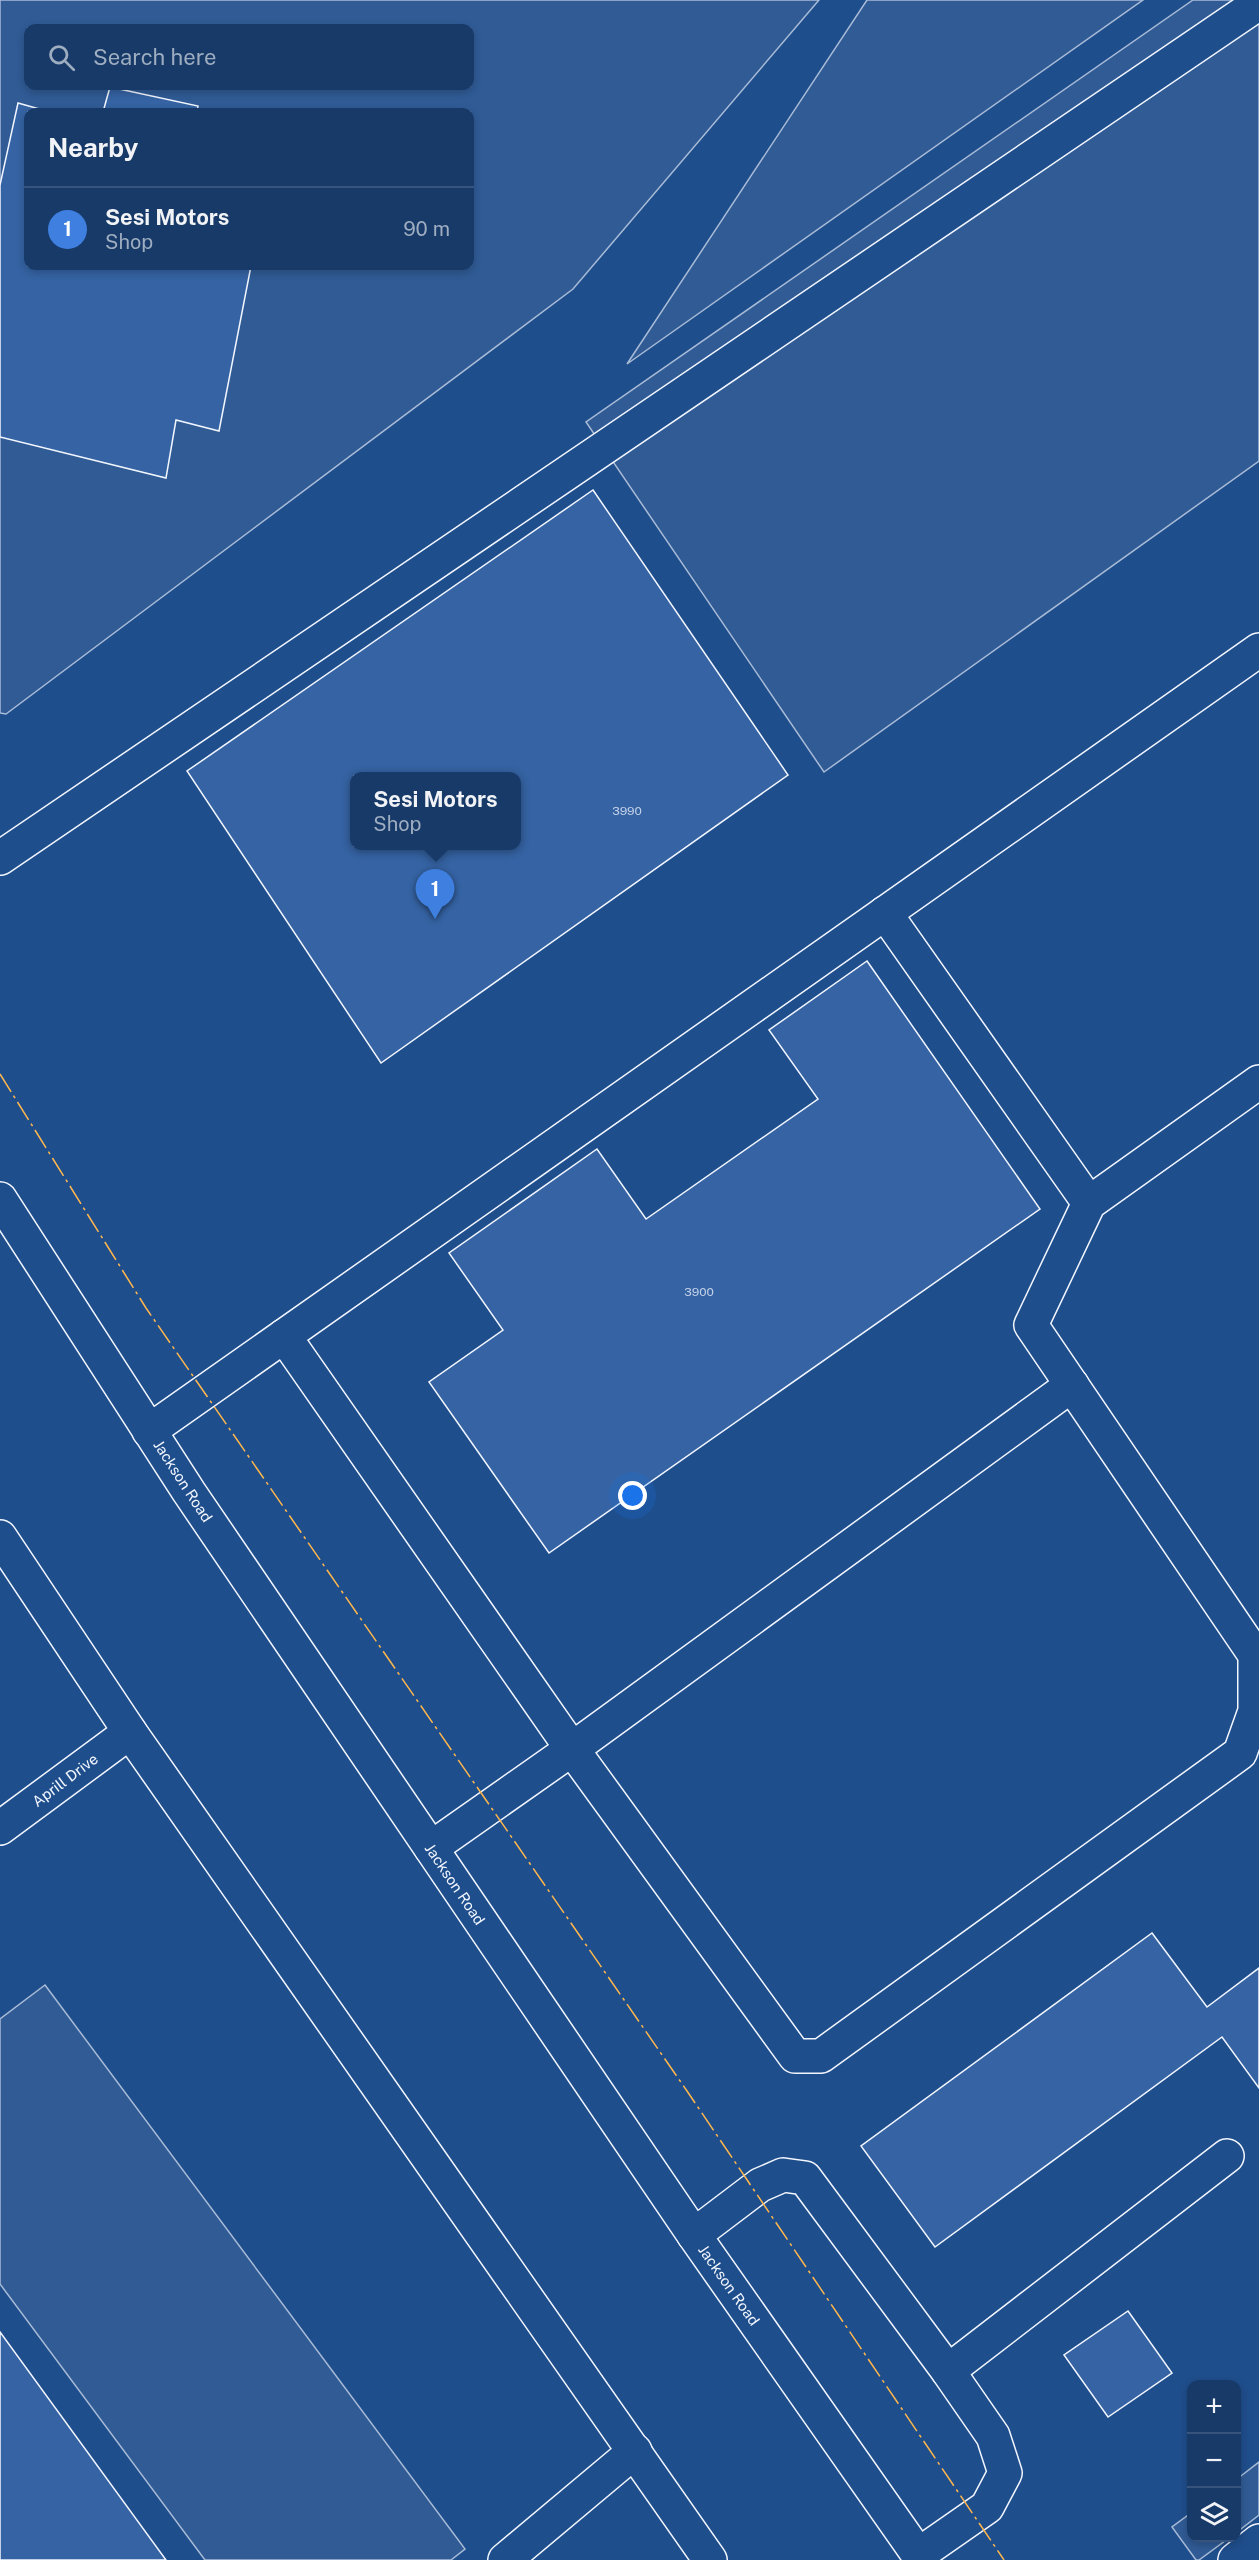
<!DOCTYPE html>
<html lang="en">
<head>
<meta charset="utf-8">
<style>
  body { margin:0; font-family:"Public Sans",sans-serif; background:#244571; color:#f1f3f6 }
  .controls { position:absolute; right:18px; bottom:18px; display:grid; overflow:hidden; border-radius:12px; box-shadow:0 3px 9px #0003 }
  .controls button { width:54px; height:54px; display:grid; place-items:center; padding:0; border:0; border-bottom:2px solid #36547d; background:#173a69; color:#f1f3f6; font:30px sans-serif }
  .you { position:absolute; left:633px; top:1496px; width:21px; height:21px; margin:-15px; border:4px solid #fff; border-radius:50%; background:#1a73e8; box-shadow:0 0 0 9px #1a73e833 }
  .badge { display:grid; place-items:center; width:39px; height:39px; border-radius:50%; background:#ffb74d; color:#fff; font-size:20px; font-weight:700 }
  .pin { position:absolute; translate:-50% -50px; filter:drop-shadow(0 2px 3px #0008) }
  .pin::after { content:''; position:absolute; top:32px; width:21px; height:18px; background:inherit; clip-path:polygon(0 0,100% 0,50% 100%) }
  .popup { position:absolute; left:350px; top:772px; width:171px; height:78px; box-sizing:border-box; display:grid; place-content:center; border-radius:12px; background:#173a69; filter:drop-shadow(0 2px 4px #0005); font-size:20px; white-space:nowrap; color:#9eadc0 }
  .popup b { font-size:22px; color:#f1f3f6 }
  .popup::after { content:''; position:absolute; left:50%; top:100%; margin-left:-12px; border:12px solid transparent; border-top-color:#173a69 }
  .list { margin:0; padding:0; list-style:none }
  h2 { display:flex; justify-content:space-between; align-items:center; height:78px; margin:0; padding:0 24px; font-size:26px }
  h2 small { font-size:20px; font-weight:400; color:#9eadc0 }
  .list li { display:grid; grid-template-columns:39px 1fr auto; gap:18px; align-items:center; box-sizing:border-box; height:84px; padding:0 24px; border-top:2px solid #36547d }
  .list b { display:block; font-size:22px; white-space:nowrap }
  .list p { margin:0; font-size:20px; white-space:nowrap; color:#9eadc0 }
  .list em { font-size:20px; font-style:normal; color:#9eadc0 }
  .icon { flex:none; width:33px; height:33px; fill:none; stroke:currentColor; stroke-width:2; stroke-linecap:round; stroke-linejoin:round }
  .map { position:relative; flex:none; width:1259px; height:2560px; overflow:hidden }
  .search { position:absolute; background:#173a69; box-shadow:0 3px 9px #0003; left:24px; top:24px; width:450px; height:66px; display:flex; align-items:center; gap:15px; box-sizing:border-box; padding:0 21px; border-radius:12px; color:#9eadc0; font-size:22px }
  .panel { position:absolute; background:#173a69; box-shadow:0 3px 9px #0003; left:24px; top:108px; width:450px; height:162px; border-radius:12px }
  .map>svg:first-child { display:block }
  .built { fill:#305b95; stroke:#a8bbd7; stroke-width:1.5; fill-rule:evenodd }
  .building { fill:#3563a3; stroke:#f2f6ff; stroke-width:1.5; fill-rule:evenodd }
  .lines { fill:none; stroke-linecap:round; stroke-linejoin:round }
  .minor-casing { stroke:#f2f6ff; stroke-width:36 }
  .major-casing { stroke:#f2f6ff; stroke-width:36 }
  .minor { stroke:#1f4e8c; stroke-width:33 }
  .major { stroke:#1f4e8c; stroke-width:33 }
  .power { stroke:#ffb74d; stroke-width:1.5; stroke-dasharray:21 4.5 3 4.5; stroke-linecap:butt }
  .labels { text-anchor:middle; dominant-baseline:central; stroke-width:4.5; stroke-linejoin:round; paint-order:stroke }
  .number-label { font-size:12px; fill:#c3d1e8 }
  .street-label { font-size:15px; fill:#f2f6ff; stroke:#1f4e8c }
</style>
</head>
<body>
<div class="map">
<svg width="1259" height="2560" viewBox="0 0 1259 2560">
  <rect width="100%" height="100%" fill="#1f4e8c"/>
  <g class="built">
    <path d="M 0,0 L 819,0 L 573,289 L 6,714 L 0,713 ZM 28,28 L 470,28 L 470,86 L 28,86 ZM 28,112 L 470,112 L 470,266 L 28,266 Z"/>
    <path d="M 867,0 L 1143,0 L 627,364 Z"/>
    <path d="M 1193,0 L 1259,0 L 1259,461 L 824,772 L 586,422 Z"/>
    <path d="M 45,1985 L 465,2549 L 451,2560 L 205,2560 L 0,2284 L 0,2019 Z"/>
    <path d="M 1259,2462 L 1259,2515 L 1237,2532 L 1237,2479 Z"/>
    <path d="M 1191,2513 L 1192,2538 L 1229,2538 L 1199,2560 L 1196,2560 L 1172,2527 Z"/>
  </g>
  <g class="building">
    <path d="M 110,87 L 198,106 L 197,112 L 103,112 Z"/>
    <path d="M 18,103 L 50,112 L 28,112 L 28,266 L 251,266 L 219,431 L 176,420 L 166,478 L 0,437 L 0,185 Z"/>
    <path d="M 593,490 L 788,775 L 381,1063 L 187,771 ZM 354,776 L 516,776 L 516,846 L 354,846 Z"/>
    <path d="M 867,961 L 1040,1209 L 549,1553 L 429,1382 L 503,1330 L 449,1253 L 597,1149 L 646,1219 L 818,1099 L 769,1030 Z"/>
    <path d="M 1152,1933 L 1207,2007 L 1259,1968 L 1259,2088 L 1222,2037 L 935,2247 L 861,2146 Z"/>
    <path d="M 1128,2311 L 1172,2373 L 1108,2417 L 1064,2355 Z"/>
    <path d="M 0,2332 L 166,2560 L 0,2560 Z"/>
  </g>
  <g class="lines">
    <g class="minor-casing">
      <g id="minor">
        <path d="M 0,858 L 1259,3"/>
        <path d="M 885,913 L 1089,1203"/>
        <path d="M 284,1336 L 572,1749 L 1072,1385"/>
        <path d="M 149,1431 L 1259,650"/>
        <path d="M 0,1828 L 130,1732"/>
        <path d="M 431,1848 L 572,1749 L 795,2056 L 821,2056 L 1240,1753 L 1255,1711 L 1255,1655 L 1031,1325 L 1089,1203 L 1259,1082"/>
        <path d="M 694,2235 L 760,2185 L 783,2175 L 805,2178 L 948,2371 L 993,2436 L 1005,2473 L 987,2507 L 918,2555"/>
        <path d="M 948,2371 L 1227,2156"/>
        <path d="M 505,2560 L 635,2451"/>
        <path d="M 1235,2560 L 1259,2541"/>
      </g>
    </g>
    <g class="major-casing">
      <g id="major">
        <path d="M 0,1199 L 189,1492 L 694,2235 L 922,2560"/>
        <path d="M 0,1537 L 130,1732 L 710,2560"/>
      </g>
    </g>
    <use href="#minor" class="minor"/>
    <use href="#major" class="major"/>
    <path class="power" d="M 0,1074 L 146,1308 L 687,2091 L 1004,2560"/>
  </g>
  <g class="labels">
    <g class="number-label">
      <text x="627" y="811">3990</text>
      <text x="699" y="1292">3900</text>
    </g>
    <g class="street-label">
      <text transform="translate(183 1481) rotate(57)">Jackson Road</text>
      <text transform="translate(65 1780) rotate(-37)">Aprill Drive</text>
      <text transform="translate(455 1884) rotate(56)">Jackson Road</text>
      <text transform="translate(729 2285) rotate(55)">Jackson Road</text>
    </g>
  </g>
</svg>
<div class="controls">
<button>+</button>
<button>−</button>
<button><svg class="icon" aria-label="layers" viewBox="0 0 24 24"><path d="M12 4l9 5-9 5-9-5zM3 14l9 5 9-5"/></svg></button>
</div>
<div class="you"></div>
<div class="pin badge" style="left:435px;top:919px;background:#3f7fe0">1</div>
<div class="popup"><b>Sesi Motors</b>Shop</div>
<div class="search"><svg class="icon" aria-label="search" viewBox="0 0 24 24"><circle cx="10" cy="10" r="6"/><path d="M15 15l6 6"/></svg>Search here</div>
<section class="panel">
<h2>Nearby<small></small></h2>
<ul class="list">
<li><span class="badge" style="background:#3f7fe0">1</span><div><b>Sesi Motors</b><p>Shop</p></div><em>90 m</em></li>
</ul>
</section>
</div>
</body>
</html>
